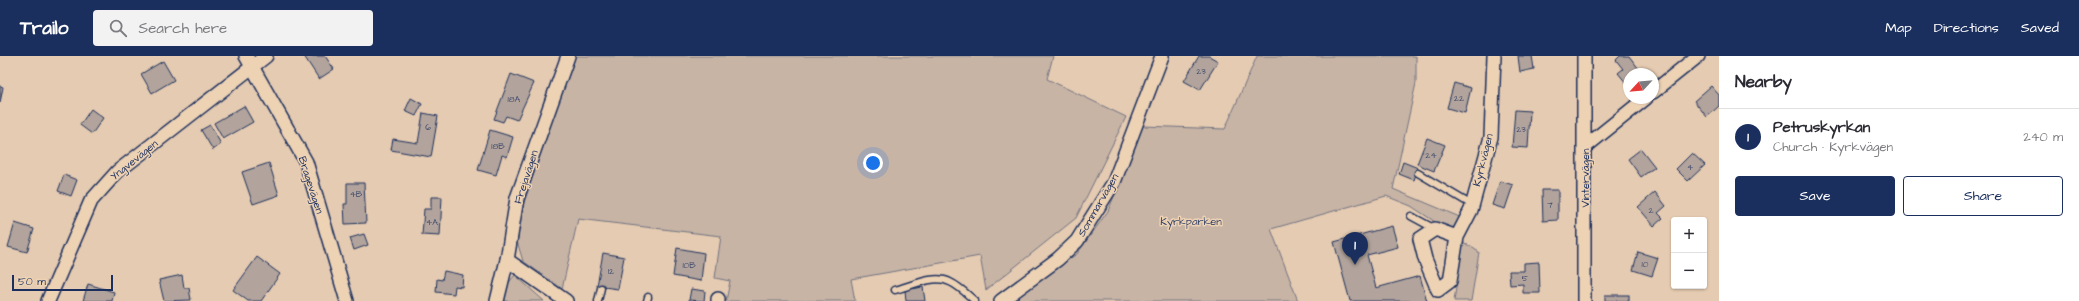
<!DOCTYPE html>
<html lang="en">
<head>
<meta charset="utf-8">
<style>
  body { margin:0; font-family:"Architects Daughter",sans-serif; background:#f2f2f3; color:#2b2b33 }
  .controls { position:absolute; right:12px; bottom:12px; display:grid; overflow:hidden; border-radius:4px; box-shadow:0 1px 3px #0004 }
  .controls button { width:36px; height:36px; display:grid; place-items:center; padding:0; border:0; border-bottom:1px solid #e1e1e2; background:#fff; color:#2b2b33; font:20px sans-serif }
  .compass { position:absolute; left:1623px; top:12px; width:36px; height:36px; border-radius:50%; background:#fff; box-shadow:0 1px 3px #0004; rotate:244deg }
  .scale { position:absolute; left:12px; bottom:10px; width:101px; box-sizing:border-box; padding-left:4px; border:2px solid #1b2f5e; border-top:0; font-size:11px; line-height:14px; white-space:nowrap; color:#1b2f5e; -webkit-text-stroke:3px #edd2b4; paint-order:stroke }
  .you { position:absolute; left:873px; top:107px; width:14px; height:14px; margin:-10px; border:3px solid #fff; border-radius:50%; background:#1a73e8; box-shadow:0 0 0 6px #1a73e833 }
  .badge { display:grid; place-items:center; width:26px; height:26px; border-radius:50%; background:#1b2f5e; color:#fff; font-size:13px; font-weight:700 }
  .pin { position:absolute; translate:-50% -33px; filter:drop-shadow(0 1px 2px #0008) }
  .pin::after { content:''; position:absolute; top:21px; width:14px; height:12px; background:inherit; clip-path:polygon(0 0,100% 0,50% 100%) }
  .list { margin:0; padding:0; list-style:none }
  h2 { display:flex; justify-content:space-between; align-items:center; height:52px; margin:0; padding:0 16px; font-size:17px }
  h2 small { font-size:13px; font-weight:400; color:#7c7c81 }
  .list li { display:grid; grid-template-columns:26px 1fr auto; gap:12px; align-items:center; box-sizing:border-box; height:56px; padding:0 16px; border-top:1px solid #e1e1e2 }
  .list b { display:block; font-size:15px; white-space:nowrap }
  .list p { margin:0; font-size:13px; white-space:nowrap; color:#7c7c81 }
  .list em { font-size:13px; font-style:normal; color:#7c7c81 }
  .actions { display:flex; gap:8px; padding:12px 16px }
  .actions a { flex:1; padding:9px 0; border:1px solid #1b2f5e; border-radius:4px; text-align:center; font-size:14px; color:#1b2f5e }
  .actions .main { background:#1b2f5e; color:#fff }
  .icon { flex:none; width:22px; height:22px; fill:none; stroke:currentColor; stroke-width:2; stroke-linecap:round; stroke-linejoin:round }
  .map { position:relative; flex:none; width:1719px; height:245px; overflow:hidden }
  header { display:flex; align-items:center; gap:24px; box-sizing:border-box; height:56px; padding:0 20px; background:#1b2f5e; color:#fff }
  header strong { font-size:19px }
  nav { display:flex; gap:22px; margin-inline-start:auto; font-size:14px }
  .search { width:280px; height:36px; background:#f2f2f3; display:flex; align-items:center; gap:10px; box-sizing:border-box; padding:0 14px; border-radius:4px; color:#7c7c81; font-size:15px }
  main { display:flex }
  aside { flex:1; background:#fff }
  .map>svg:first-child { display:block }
  .green { fill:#c7b4a5; stroke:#717282 }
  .building { fill:#b2a49c; stroke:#1b2f5e }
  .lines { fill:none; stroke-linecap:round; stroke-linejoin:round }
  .service-casing { stroke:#1b2f5e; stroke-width:9 }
  .minor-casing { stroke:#1b2f5e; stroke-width:16 }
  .service { stroke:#edd2b4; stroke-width:6 }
  .minor { stroke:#edd2b4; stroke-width:13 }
  .labels { text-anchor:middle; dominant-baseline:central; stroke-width:3; stroke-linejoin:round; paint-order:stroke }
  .number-label { font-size:9px; fill:#414c6e }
  .street-label { font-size:11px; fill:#1b2f5e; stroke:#edd2b4 }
  .park-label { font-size:11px; fill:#354369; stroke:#edd2b4 }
</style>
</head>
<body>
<header>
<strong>Trailo</strong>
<div class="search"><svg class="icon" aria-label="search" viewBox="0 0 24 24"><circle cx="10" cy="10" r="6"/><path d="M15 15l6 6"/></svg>Search here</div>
<nav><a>Map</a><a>Directions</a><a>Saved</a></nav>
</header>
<main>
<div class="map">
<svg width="1719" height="245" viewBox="0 0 1719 245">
  <rect width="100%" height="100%" fill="#e5cbb1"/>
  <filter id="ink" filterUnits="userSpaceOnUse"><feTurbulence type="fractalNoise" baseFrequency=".025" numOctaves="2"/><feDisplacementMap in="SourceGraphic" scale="8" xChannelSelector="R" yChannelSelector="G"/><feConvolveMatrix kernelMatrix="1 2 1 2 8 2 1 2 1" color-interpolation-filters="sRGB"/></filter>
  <g filter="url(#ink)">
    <g class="green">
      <path d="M 573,0 L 1053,0 L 1047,23 L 1126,61 L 1076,162 L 986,234 L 980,200 L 851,223 L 855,245 L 726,245 L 730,225 L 715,222 L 721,180 L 578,163 L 562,233 L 523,205 L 516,182 L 524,147 Z"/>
      <path d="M 1257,0 L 1416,0 L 1416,27 L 1393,133 L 1462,162 L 1458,169 L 1452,172 L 1443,171 L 1411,150 L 1386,140 L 1271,173 L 1298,245 L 1009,245 L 1008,242 L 1077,198 L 1108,155 L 1143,70 L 1225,73 Z"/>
      <path d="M 1463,186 L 1479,196 L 1471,245 L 1454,245 Z"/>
      <path d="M 515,219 L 544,245 L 503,245 L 506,230 Z"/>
    </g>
    <g class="building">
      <path d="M 304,0 L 325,0 L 334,13 L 319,23 Z"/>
      <path d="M 1199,0 L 1209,0 L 1218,5 L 1200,34 L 1184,25 Z"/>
      <path d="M 1518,0 L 1532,0 L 1534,13 L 1520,16 Z"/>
      <path d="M 1620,0 L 1629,0 L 1642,17 L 1629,18 L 1627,28 L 1618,17 L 1623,13 L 1616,4 Z"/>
      <path d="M 163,5 L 174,24 L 152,37 L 141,18 Z"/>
      <path d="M 511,18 L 534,27 L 517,64 L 506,60 L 503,66 L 494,63 Z"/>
      <path d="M 1454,27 L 1471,32 L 1465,57 L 1447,52 Z"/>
      <path d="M 0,30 L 3,31 L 0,47 Z"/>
      <path d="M 1711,30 L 1719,39 L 1719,50 L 1707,61 L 1694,45 Z"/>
      <path d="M 411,42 L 422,48 L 416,60 L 405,55 Z"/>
      <path d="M 244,50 L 253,66 L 223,83 L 214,67 Z"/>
      <path d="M 91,53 L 103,62 L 92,78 L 80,69 Z"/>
      <path d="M 1515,54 L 1530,55 L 1528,92 L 1512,91 Z"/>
      <path d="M 423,57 L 438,60 L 431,101 L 391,94 L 393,83 L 418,87 Z"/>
      <path d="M 210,69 L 221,88 L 213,94 L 201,74 Z"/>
      <path d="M 490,74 L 513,81 L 507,101 L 502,99 L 496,119 L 478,114 Z"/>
      <path d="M 1427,82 L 1445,89 L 1434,115 L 1417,108 Z"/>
      <path d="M 1641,93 L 1655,111 L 1641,121 L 1628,103 Z"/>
      <path d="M 1692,97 L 1705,109 L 1688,125 L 1676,113 Z"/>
      <path d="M 1403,106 L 1418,112 L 1414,124 L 1399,118 Z"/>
      <path d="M 269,107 L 279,139 L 253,148 L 242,116 Z"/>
      <path d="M 64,119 L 77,124 L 71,140 L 58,135 Z"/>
      <path d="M 1500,125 L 1513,129 L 1505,153 L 1492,149 Z"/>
      <path d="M 347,127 L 364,127 L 366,167 L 345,168 L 344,148 L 347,148 Z"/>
      <path d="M 1542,134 L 1558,134 L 1558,164 L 1543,165 Z"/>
      <path d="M 1655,136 L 1666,150 L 1658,157 L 1663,162 L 1654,170 L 1638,151 Z"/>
      <path d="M 431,141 L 442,141 L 440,180 L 422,179 L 424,153 L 431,153 Z"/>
      <path d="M 15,167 L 34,173 L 27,196 L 8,191 Z"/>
      <path d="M 1392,170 L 1398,191 L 1367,199 L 1376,232 L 1420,220 L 1427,245 L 1350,245 L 1334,186 Z"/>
      <path d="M 364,178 L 368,189 L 354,194 L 350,182 Z"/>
      <path d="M 677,192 L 704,197 L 701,225 L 673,220 Z"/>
      <path d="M 1638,196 L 1658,202 L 1652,220 L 1633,214 Z"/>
      <path d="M 603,197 L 624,201 L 618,233 L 597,230 Z"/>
      <path d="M 257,201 L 280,218 L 261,245 L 248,245 L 233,234 Z"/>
      <path d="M 1539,206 L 1540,237 L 1523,237 L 1523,228 L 1510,229 L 1509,215 L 1524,215 L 1524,207 Z"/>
      <path d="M 444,215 L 463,219 L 462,231 L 455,230 L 454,238 L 436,236 L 437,223 L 442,224 Z"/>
      <path d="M 182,219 L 184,232 L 189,232 L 191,244 L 164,245 L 159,224 Z"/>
      <path d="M 88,228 L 114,236 L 112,245 L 83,245 Z"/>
      <path d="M 923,231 L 925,245 L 906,245 L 905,234 Z"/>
      <path d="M 691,233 L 705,235 L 704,245 L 689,244 Z"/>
      <rect x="1605" y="239" width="24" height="6"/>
    </g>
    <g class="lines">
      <g class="service-casing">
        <g id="service">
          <path d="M 1418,117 L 1472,149"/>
          <path d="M 1411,160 L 1435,173"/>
          <path d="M 895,234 C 911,230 934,218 950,226 C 959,230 968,239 975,245"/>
          <path d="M 598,245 L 601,232"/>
          <path d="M 647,245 L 648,241"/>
        </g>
      </g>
      <g class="minor-casing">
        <g id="minor">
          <path d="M 246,0 L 306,106 L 347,245"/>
          <path d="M 1653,36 L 1698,0"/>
          <path d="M 1585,91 L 1646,42"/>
          <path d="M 1457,181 L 1435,173 L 1420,183 L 1425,203 L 1438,234 L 1450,225 L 1457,181 L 1471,154 L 1491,81 L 1494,0"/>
          <path d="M 507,204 L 566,245"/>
          <path d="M 48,245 L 91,145 L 117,116 L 266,0"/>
          <path d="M 497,245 L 507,204 L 517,142 L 568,0"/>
          <path d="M 718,245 L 718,243"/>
          <path d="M 1001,245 L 1058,203 L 1077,185 L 1114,126 L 1162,0"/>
          <path d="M 1584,245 L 1584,0"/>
        </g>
      </g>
      <use href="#service" class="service"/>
      <use href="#minor" class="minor"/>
    </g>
  </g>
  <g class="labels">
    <g class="number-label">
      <text x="1201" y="15">23</text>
      <text x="1459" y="42">22</text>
      <text x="514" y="43">18A</text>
      <text x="428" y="71">6</text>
      <text x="1521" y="73">23</text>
      <text x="498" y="90">18B</text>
      <text x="1431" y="99">24</text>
      <text x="1690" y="111">4</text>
      <text x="356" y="138">4B</text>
      <text x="1550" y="149">7</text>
      <text x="1651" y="154">2</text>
      <text x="432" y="166">4A</text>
      <text x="1645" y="208">10</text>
      <text x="689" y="209">10B</text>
      <text x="611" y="215">12</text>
      <text x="1525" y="222">5</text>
    </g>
    <g class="street-label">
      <text transform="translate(134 104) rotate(-39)">Yngvevägen</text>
      <text transform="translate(1483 104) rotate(-76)">Kyrkvägen</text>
      <text transform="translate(526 121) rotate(-72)">Frejavägen</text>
      <text transform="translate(1585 122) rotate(-90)">Vintervägen</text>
      <text transform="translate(311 129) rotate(72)">Bragevägen</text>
      <text transform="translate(1098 149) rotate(-60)">Sommarvägen</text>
    </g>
    <g class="park-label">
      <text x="1191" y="165">Kyrkparken</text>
    </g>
  </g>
</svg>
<div class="controls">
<button>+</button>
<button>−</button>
</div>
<svg class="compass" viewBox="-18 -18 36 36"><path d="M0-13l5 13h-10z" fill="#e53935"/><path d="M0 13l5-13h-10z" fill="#7c7c81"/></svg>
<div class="scale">50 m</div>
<div class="you"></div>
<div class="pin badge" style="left:1355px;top:209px">1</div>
</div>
<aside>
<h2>Nearby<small></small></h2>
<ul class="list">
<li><span class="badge">1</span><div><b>Petruskyrkan</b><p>Church · Kyrkvägen</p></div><em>240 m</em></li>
</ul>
<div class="actions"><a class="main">Save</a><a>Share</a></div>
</aside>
</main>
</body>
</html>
